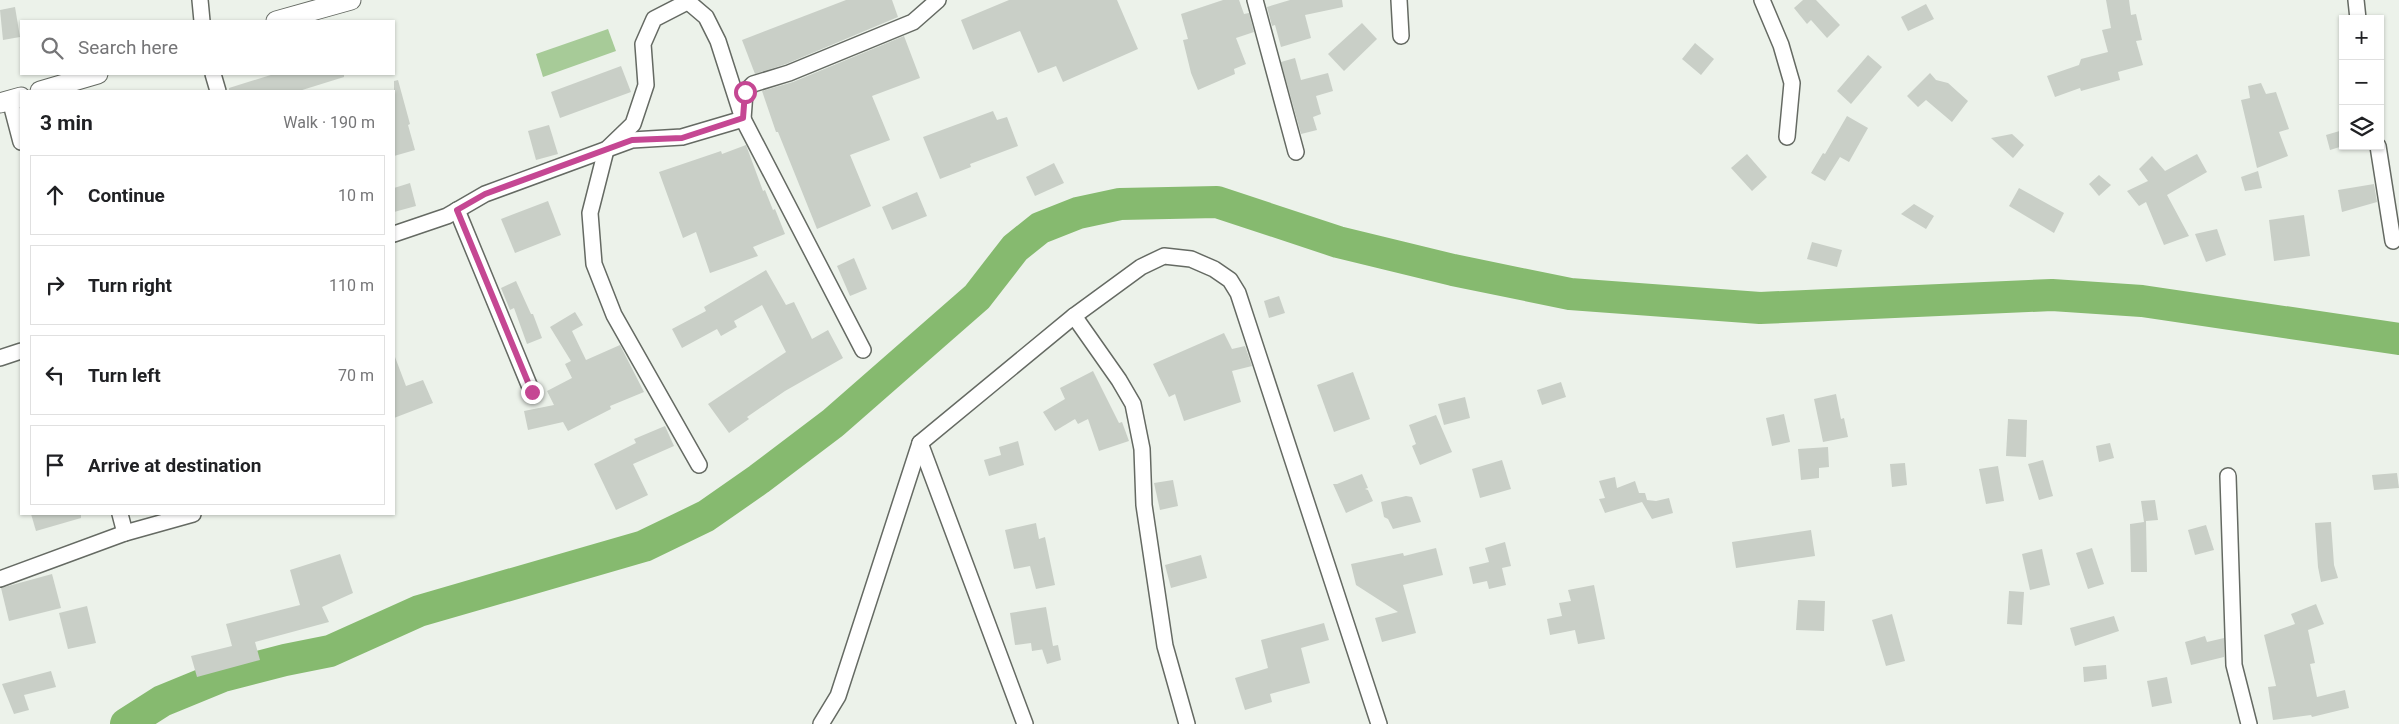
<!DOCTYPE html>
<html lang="en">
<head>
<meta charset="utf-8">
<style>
  body { margin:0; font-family:Roboto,sans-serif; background:#f2f2f2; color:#202124 }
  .controls { position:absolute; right:15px; top:15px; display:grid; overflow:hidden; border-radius:0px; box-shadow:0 1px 4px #0004 }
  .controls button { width:45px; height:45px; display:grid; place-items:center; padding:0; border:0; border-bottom:1px solid #e0e0e0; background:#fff; color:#202124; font:25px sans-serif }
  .stop { position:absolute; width:15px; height:15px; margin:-11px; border:4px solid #c54793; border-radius:50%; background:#fff }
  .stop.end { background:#c54793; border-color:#fff; box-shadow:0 1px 5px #0008 }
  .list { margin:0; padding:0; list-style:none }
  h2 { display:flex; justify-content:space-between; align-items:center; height:65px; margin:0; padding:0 20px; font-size:21px }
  h2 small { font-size:16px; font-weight:400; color:#757577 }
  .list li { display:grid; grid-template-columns:32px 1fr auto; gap:15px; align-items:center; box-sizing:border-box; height:80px; margin:0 10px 10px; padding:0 10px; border:1px solid #e0e0e0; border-radius:0px }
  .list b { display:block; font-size:19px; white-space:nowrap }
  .list em { font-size:16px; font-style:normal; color:#757577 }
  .icon { flex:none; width:28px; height:28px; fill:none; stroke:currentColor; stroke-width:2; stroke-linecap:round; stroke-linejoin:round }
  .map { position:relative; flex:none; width:2399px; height:724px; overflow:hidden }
  .search { position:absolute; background:#fff; box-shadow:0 1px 4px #0004; left:20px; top:20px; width:375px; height:55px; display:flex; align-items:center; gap:12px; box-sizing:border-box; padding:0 18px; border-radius:0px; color:#757577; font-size:19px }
  .panel { position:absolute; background:#fff; box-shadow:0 1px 4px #0004; left:20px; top:90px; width:375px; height:425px; border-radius:0px }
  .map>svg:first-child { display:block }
  .green { fill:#a7cb98 }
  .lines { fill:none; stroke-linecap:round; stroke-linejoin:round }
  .river { stroke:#86ba6f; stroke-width:32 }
  .building { fill:#c9cfc7 }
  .minor-casing { stroke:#656a63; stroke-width:18 }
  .tertiary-casing { stroke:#656a63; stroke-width:21 }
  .minor { stroke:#fff; stroke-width:15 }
  .tertiary { stroke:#fff; stroke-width:19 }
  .route { stroke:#c54793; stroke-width:6 }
</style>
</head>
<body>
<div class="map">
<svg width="2399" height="724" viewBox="0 0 2399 724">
  <rect width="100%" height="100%" fill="#ecf2ea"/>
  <path class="green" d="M 608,29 L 616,51 L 543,77 L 536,54 Z"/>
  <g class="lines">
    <path class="river" d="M 126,724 L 162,701 L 223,676 L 285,660 L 330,651 L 419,611 L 644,546 L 706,516 L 759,479 L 833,423 L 977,297 L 1015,248 L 1040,228 L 1078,213 L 1120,204 L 1217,202 L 1338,242 L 1453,270 L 1570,294 L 1760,308 L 2052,295 L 2142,301 L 2399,339"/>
  </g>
  <g class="building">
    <path d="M 846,0 L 892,0 L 898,17 L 786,64 L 755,74 L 742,40 Z"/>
    <path d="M 1009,0 L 1117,0 L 1138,49 L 1063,82 L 1056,66 L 1038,73 L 1020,31 L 973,50 L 961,20 Z"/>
    <path d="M 1223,0 L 1239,0 L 1244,14 L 1249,13 L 1254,32 L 1236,38 L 1246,64 L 1234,69 L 1235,74 L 1198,90 L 1191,73 L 1183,40 L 1188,39 L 1181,14 Z"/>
    <path d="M 1290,0 L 1342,0 L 1343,7 L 1305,15 L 1311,38 L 1281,47 L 1275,25 L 1272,26 L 1267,7 Z"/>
    <path d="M 1803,0 L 1816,0 L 1840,25 L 1827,38 L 1811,20 L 1807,24 L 1794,8 Z"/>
    <path d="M 2106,0 L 2129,0 L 2131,15 L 2136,14 L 2142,40 L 2136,41 L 2143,65 L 2118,72 L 2120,80 L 2081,91 L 2080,88 L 2055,97 L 2047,76 L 2079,65 L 2081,59 L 2108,52 L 2102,30 L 2111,28 Z"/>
    <path d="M 1926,4 L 1934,19 L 1908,31 L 1901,17 Z"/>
    <path d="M 15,7 L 20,37 L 3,40 L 0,10 Z"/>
    <path d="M 1362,23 L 1377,39 L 1344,71 L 1328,54 Z"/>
    <path d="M 904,36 L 920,78 L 872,96 L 890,140 L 850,155 L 871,206 L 817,229 L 778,132 L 776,132 L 762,91 L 793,82 Z"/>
    <path d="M 1695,43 L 1714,59 L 1701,75 L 1682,59 Z"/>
    <path d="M 1868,55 L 1882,67 L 1851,104 L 1837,91 Z"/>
    <path d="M 1295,58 L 1301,80 L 1328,73 L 1333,91 L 1316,96 L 1321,114 L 1313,117 L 1317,130 L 1301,134 L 1281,62 Z"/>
    <path d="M 621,66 L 631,92 L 560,118 L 551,92 Z"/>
    <path d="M 1930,73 L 1936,80 L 1948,83 L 1968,101 L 1952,122 L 1926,100 L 1918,107 L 1907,96 Z"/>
    <path d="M 274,74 L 344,74 L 344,77 L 299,91 L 229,91 L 229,88 Z"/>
    <path d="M 398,80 L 410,124 L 408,125 L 415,150 L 394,156 L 394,81 Z"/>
    <path d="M 2261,83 L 2266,94 L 2276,92 L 2289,129 L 2279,132 L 2288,156 L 2257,168 L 2241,100 L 2250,98 L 2248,86 Z"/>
    <path d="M 993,111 L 997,120 L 1007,117 L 1018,146 L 970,164 L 971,167 L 940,179 L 923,137 Z"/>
    <path d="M 1847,116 L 1868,128 L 1849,162 L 1840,157 L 1825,181 L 1811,173 L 1823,153 L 1825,154 Z"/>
    <path d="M 549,125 L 558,154 L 536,160 L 528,131 Z"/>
    <path d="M 2343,130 L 2343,146 L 2330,150 L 2326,135 Z"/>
    <path d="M 2012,134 L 2024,145 L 2013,158 L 1991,138 Z"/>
    <path d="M 746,145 L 763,191 L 765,190 L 773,210 L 775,209 L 785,234 L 753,247 L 758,256 L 710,273 L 696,232 L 683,238 L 659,172 L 721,151 L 722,154 Z"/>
    <path d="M 1747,154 L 1767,177 L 1752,191 L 1731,168 Z"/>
    <path d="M 2197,154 L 2207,172 L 2167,195 L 2189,236 L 2164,245 L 2146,202 L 2139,206 L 2127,191 L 2148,181 L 2139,169 L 2152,156 L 2165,171 Z"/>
    <path d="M 1054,163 L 1064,183 L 1035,196 L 1026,177 Z"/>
    <path d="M 2258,171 L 2262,188 L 2245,191 L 2241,177 Z"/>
    <path d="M 2099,175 L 2111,185 L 2099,196 L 2089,184 Z"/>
    <path d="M 410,183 L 416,206 L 394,212 L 394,188 Z"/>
    <path d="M 2374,184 L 2377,202 L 2342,212 L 2338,190 Z"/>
    <path d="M 2019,188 L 2064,213 L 2054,233 L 2009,206 Z"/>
    <path d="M 917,192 L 927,216 L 892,230 L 882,207 Z"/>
    <path d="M 548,201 L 561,235 L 515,253 L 501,219 Z"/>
    <path d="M 1914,204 L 1934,216 L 1926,229 L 1901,214 Z"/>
    <path d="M 2304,215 L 2310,256 L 2274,261 L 2269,220 Z"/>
    <path d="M 2217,229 L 2226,255 L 2206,262 L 2195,234 Z"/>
    <path d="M 1812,242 L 1842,250 L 1837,267 L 1807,259 Z"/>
    <path d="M 854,258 L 867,289 L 850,296 L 837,266 Z"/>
    <path d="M 766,270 L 786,305 L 794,302 L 812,339 L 828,330 L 843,358 L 785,391 L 747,417 L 749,419 L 729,433 L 708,404 L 786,352 L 762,305 L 734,321 L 737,327 L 721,336 L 717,329 L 682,348 L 672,329 L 706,311 L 704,307 Z"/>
    <path d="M 516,281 L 531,314 L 533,314 L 542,338 L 527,344 L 514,308 L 510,310 L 501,288 Z"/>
    <path d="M 1279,296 L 1285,313 L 1269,318 L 1264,301 Z"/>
    <path d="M 575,312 L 583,325 L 572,331 L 586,360 L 620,345 L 644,392 L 610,406 L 611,409 L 568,431 L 563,422 L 528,430 L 524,411 L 554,405 L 547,391 L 572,378 L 565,364 L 571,361 L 550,327 Z"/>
    <path d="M 1224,333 L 1232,349 L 1245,346 L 1252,366 L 1232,371 L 1241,402 L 1184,421 L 1175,394 L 1169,397 L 1153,364 Z"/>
    <path d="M 395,357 L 406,386 L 423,380 L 433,403 L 394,418 Z"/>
    <path d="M 1093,371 L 1119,423 L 1122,422 L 1129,441 L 1099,451 L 1088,419 L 1078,424 L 1075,419 L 1055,431 L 1043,412 L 1065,399 L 1060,388 Z"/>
    <path d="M 1353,372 L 1370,419 L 1334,432 L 1317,385 Z"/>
    <path d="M 1561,382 L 1566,397 L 1542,405 L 1537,390 Z"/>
    <path d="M 1836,394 L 1841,419 L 1844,418 L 1848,437 L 1823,442 L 1814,399 Z"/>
    <path d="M 1465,397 L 1470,418 L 1444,425 L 1438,404 Z"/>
    <path d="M 1784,414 L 1790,442 L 1772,446 L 1766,418 Z"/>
    <path d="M 1436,415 L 1452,452 L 1420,465 L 1412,446 L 1416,444 L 1409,425 Z"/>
    <path d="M 2008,419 L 2027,420 L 2026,457 L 2006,456 Z"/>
    <path d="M 665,426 L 674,446 L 633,464 L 648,495 L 616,510 L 594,464 L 636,443 L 634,439 Z"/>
    <path d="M 1018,441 L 1024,465 L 989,476 L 984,460 L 1001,455 L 999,447 Z"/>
    <path d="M 2110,443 L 2114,458 L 2099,462 L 2096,446 Z"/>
    <path d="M 1828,447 L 1829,467 L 1819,468 L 1819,478 L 1801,480 L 1798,449 Z"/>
    <path d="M 1502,460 L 1511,489 L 1480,498 L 1472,469 Z"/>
    <path d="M 2043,460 L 2053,496 L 2039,500 L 2028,464 Z"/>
    <path d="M 1905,463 L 1907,485 L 1892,487 L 1890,464 Z"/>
    <path d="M 1998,466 L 2004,501 L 1986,504 L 1979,469 Z"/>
    <path d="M 2397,473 L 2399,488 L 2374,490 L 2372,475 Z"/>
    <path d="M 1362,474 L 1368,488 L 1365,489 L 1368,490 L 1373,501 L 1346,513 L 1333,484 L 1337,484 Z"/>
    <path d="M 1615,477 L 1617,488 L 1635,481 L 1639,493 L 1645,493 L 1647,500 L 1656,501 L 1669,498 L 1673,513 L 1652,519 L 1642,502 L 1605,513 L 1599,499 L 1605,498 L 1599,481 Z"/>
    <path d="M 1173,480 L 1178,506 L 1160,510 L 1154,483 Z"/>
    <path d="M 1406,496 L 1412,497 L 1421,522 L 1393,529 L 1388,519 L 1384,517 L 1381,502 Z"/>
    <path d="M 2155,500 L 2158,520 L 2146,521 L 2147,572 L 2131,572 L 2130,524 L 2144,522 L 2141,501 Z"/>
    <path d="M 31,514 L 81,514 L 81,518 L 36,531 Z"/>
    <path d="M 2331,522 L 2334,565 L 2338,578 L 2321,582 L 2318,567 L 2315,523 Z"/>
    <path d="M 1036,523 L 1039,539 L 1045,537 L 1055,585 L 1036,589 L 1030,566 L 1014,569 L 1005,530 Z"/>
    <path d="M 2206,525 L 2214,550 L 2195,555 L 2188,530 Z"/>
    <path d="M 1811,530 L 1815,556 L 1736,568 L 1732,542 Z"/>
    <path d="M 1505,542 L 1511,566 L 1502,568 L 1506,585 L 1489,589 L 1487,581 L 1473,584 L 1469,567 L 1489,562 L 1485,548 Z"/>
    <path d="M 1436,548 L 1443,575 L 1403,585 L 1416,633 L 1382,642 L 1375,618 L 1398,612 L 1356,585 L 1351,564 L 1403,553 L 1404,556 Z"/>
    <path d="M 2092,548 L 2104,584 L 2088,589 L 2076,553 Z"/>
    <path d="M 2042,549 L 2050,585 L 2030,590 L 2022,554 Z"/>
    <path d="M 340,554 L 353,593 L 322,607 L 329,622 L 255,642 L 260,660 L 197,677 L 191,656 L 232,646 L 226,624 L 300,605 L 290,570 Z"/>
    <path d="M 1201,555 L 1207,578 L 1171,588 L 1165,565 Z"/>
    <path d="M 52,574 L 61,608 L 9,621 L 1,588 Z"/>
    <path d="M 1594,585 L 1605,639 L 1578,644 L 1575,630 L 1550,635 L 1547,619 L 1562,616 L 1559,603 L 1571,601 L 1568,590 Z"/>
    <path d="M 2009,591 L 2024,592 L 2022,625 L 2007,624 Z"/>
    <path d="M 1798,600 L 1825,601 L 1824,631 L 1796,630 Z"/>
    <path d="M 2316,604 L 2324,624 L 2308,630 L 2315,663 L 2310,664 L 2317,697 L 2345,690 L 2349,708 L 2312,717 L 2311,715 L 2273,720 L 2268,687 L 2276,686 L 2264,635 L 2295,624 L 2291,614 Z"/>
    <path d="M 87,606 L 96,643 L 68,649 L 59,613 Z"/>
    <path d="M 1046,607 L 1053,646 L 1058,645 L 1061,660 L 1047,664 L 1042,649 L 1045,649 L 1032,651 L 1031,643 L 1015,645 L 1010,613 Z"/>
    <path d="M 1892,614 L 1905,661 L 1886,666 L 1872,620 Z"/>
    <path d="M 2114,616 L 2119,631 L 2075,646 L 2070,628 Z"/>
    <path d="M 1324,623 L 1329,640 L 1301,648 L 1310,683 L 1270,694 L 1272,702 L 1245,710 L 1235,678 L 1268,668 L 1261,640 Z"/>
    <path d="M 2205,636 L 2207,642 L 2224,638 L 2224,657 L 2191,665 L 2185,642 Z"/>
    <path d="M 2106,665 L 2107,679 L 2084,682 L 2083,667 Z"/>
    <path d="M 51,671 L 56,687 L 24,695 L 29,710 L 14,714 L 2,684 Z"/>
    <path d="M 2167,677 L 2172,703 L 2152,707 L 2147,681 Z"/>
  </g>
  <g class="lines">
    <g class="minor-casing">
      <g id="minor">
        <path d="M 200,0 L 202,21"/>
        <path d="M 686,0 L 706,17 L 718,41 L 743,119 L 863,350"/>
        <path d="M 1255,0 L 1296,152"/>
        <path d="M 1399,0 L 1401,36"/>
        <path d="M 1762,0 L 1781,45 L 1792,83 L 1787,137"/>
        <path d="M 2356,0 L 2358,19"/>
        <path d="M 687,2 L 654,19 L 643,44 L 646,85 L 633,124 L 606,150 L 590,213 L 594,264 L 614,315 L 699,465"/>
        <path d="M 213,74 L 218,91"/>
        <path d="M 10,100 L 21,142"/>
        <path d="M 2378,146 L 2393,241"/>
        <path d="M 457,210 L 532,392"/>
        <path d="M 394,234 L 447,216 L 485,194 L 632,140 L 682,137 L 743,119 L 745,92 L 753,84 L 789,73 L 913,22 L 938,0"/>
        <path d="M 1074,316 L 1119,380 L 1133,404 L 1142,449 L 1144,505 L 1165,646 L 1187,724"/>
        <path d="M 0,358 L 21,351"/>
        <path d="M 920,443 L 1025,724"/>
        <path d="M 2228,476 L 2234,665 L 2249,724"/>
        <path d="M 120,514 L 125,533"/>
        <path d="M 0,579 L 125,533 L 193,514"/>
        <path d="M 821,724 L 838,696 L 920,443 L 1074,316 L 1141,267 L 1164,256 L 1191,259 L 1214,269 L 1230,280 L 1238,293 L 1379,724"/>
      </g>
    </g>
    <g class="tertiary-casing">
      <g id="tertiary">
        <path d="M 276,21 L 351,0"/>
        <path d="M 40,91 L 98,74"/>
        <path d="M 0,103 L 21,97"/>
      </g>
    </g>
    <use href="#minor" class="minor"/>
    <use href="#tertiary" class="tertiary"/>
  </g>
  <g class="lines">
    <path class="route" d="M 532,392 L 457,210 L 485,194 L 632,140 L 682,138 L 743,118 L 745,92"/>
  </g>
</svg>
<div class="controls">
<button>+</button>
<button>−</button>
<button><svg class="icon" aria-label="layers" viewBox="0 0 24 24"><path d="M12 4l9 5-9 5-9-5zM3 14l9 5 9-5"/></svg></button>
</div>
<div class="stop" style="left:745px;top:92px"></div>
<div class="stop end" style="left:532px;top:392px"></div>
<div class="search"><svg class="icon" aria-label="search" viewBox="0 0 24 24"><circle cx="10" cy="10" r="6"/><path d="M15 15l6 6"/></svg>Search here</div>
<section class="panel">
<h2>3 min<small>Walk · 190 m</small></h2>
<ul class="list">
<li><svg class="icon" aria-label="ahead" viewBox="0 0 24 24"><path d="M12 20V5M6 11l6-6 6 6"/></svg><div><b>Continue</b></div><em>10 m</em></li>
<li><svg class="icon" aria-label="right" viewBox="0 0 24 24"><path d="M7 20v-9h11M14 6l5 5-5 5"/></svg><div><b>Turn right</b></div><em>110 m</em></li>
<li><svg class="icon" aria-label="left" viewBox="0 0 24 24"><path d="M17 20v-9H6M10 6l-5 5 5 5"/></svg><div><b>Turn left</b></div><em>70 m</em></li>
<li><svg class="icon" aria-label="arrive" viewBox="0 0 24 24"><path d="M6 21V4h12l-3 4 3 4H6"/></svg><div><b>Arrive at destination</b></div></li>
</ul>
</section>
</div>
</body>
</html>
